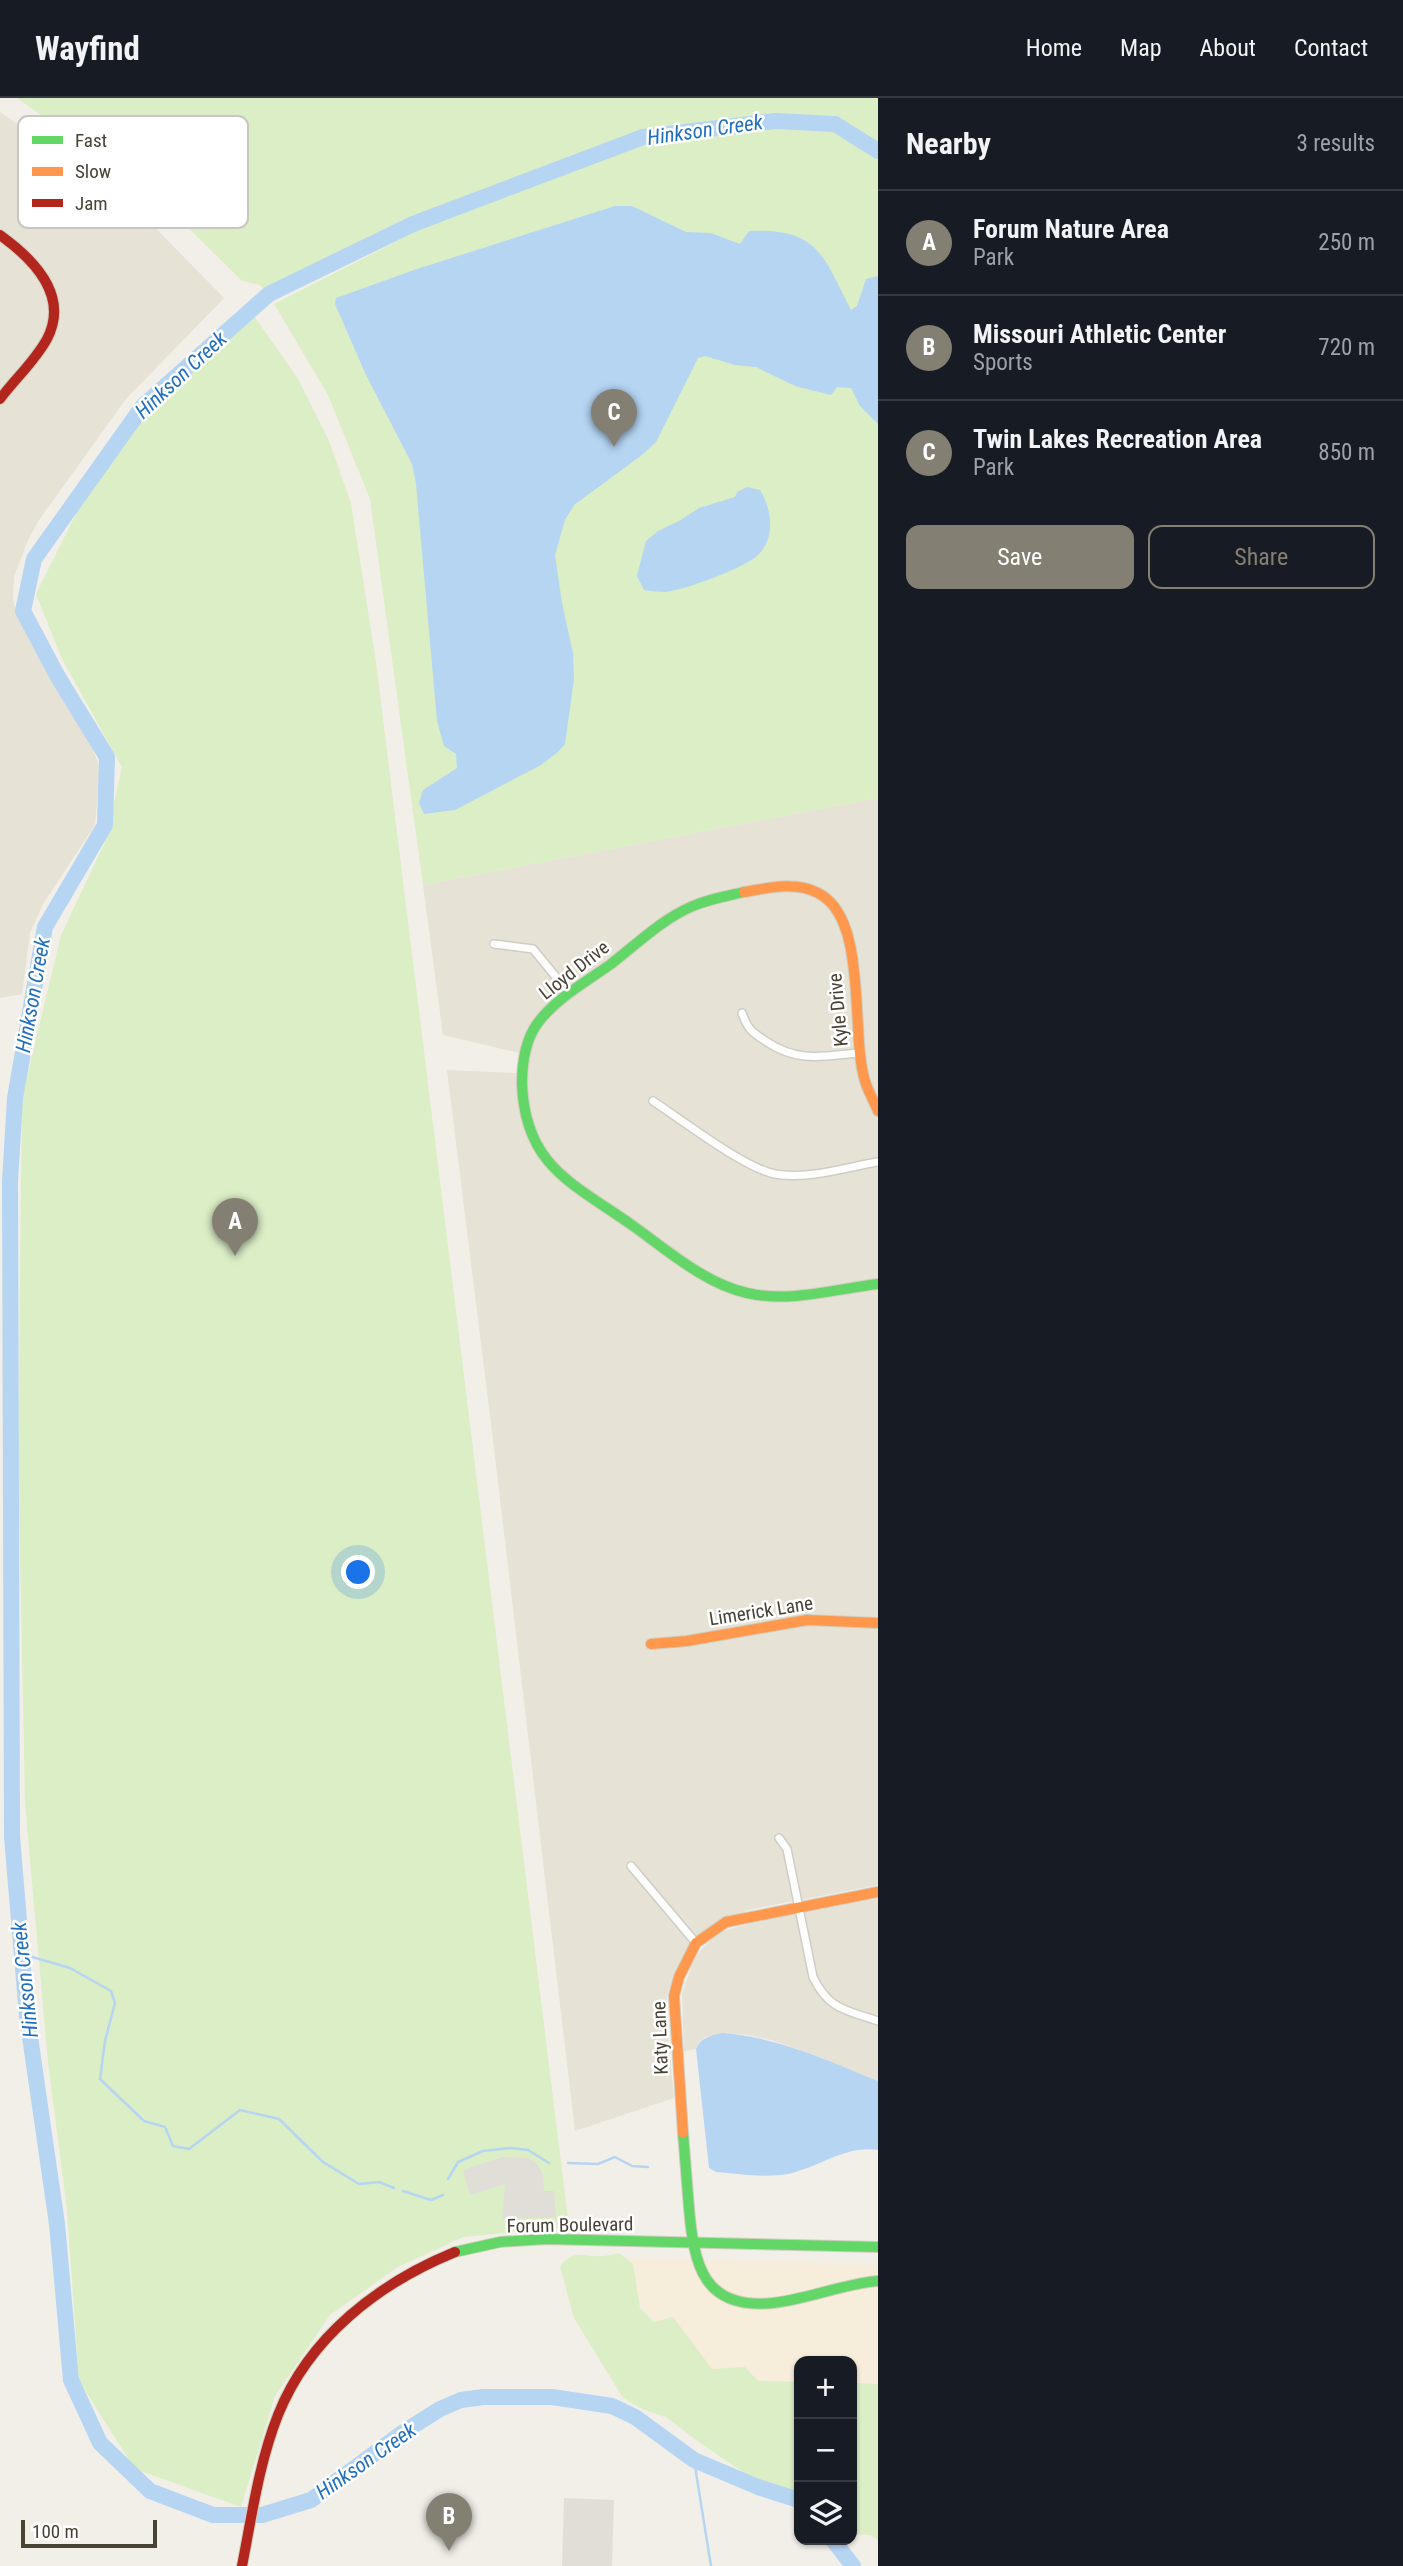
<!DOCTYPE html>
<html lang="en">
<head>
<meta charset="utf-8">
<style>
  body { margin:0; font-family:"Roboto Condensed",sans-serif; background:#20242c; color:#f1f3f6 }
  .controls { position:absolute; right:21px; bottom:21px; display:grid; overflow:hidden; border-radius:14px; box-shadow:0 2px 5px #0004 }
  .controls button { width:63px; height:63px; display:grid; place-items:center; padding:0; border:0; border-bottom:2px solid #363941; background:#171b24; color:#f1f3f6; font:35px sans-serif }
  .scale { position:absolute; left:21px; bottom:18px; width:136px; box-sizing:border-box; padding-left:7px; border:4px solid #484234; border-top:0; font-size:19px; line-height:24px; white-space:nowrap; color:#484234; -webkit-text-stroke:5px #fff; paint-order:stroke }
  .you { position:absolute; left:359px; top:1475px; width:24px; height:24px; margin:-18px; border:5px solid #fff; border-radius:50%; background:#1a73e8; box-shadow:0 0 0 10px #1a73e833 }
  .badge { display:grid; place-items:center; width:46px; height:46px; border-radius:50%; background:#847f73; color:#fff; font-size:23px; font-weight:700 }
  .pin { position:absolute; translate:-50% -58px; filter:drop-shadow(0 2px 4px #0008) }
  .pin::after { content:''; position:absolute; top:37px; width:24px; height:21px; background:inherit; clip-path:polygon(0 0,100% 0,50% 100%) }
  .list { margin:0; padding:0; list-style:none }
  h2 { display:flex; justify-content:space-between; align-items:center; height:91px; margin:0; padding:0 28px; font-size:30px }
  h2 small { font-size:23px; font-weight:400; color:#9ea1a6 }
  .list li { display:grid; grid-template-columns:46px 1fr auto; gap:21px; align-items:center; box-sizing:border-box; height:105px; padding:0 28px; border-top:2px solid #363941 }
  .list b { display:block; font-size:26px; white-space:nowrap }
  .list p { margin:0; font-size:23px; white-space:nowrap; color:#9ea1a6 }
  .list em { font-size:23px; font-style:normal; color:#9ea1a6 }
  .actions { display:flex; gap:14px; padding:21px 28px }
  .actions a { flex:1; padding:16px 0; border:2px solid #847f73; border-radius:14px; text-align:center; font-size:24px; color:#847f73 }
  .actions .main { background:#847f73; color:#fff }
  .icon { flex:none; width:38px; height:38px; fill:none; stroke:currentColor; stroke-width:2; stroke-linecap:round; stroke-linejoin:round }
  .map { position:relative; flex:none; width:878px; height:2468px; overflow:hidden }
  header { display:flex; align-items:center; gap:42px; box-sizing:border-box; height:98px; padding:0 35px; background:#171b24; border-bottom:2px solid #363941 }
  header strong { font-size:33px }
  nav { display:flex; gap:38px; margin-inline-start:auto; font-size:24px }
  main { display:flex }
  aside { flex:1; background:#171b24 }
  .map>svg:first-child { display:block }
  .residential { fill:#e6e2d5 }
  .commercial { fill:#f6edda }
  .green { fill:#dbeec6; fill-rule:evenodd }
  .parking { fill:#e1ded8 }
  .water { fill:#b5d5f3 }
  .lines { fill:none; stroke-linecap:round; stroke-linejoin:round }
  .stream { stroke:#b5d5f3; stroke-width:2.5 }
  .river { stroke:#b5d5f3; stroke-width:16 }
  .street-casing { stroke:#d0cdc6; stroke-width:10 }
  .fast-casing { stroke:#d1cebf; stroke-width:12 }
  .slow-casing { stroke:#d1cebf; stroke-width:12 }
  .jam-casing { stroke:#d1cebf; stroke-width:12 }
  .street { stroke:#fdfdfc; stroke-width:7 }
  .fast { stroke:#63d668; stroke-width:10 }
  .slow { stroke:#ff974d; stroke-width:10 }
  .jam { stroke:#b3261e; stroke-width:10 }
  .labels { text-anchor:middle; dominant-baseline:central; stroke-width:5; stroke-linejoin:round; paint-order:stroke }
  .street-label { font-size:19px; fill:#484234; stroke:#fff }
  .water-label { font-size:21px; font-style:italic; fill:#226fbf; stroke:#fff }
  .key { fill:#fff; stroke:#c8c6c2; stroke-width:2 }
  .key-label { font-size:19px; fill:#484234 }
</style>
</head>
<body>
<header>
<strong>Wayfind</strong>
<nav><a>Home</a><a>Map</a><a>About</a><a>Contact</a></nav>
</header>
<main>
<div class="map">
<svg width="878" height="2468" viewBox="0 0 878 2468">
  <rect width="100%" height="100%" fill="#f2efe8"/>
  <g class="residential">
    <path d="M 0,14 L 134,108 L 224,200 L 126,301 L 39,422 L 28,442 L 14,479 L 13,500 L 16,517 L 91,646 L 98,665 L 99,680 L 95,727 L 43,806 L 30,835 L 22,896 L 0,900 Z"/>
    <path d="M 878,700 L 878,1787 L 748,1812 L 705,1832 L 690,1847 L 681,1861 L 673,1879 L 667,1899 L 666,1916 L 674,2000 L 575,2033 L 493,1342 L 447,972 L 517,975 L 520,955 L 443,937 L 423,787 Z"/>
    <path d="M 878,1800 L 878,1983 L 806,1954 L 771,1942 L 748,1937 L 722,1935 L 705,1939 L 699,1944 L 696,1951 L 684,1953 L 682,1896 L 693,1864 L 700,1853 L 712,1841 L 724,1833 L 751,1825 Z"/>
  </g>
  <path class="commercial" d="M 617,2160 L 878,2166 L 878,2293 L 852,2292 L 852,2263 L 799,2263 L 799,2291 L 719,2288 L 626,2193 Z"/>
  <g class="green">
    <path d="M 17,0 L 878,0 L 878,53 L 874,52 L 878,56 L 878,700 L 423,787 L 370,401 L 328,297 L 274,206 L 456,113 L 484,102 L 477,102 L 413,126 L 269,196 L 260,187 L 242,183 L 159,101 ZM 672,36 L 672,37 L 529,85 L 533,81 L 643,39 Z"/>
    <path d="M 254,218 L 297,279 L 329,343 L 351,405 L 376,564 L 569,2129 L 463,2139 L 396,2170 L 330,2217 L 275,2298 L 241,2409 L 135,2371 L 79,2283 L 67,2112 L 48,1964 L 25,1705 L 18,1358 L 22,1000 L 61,837 L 106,742 L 122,669 L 62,561 L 36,496 L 83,402 L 154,299 Z"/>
    <path d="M 619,2155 L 633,2166 L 640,2210 L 654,2224 L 673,2219 L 712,2271 L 745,2269 L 758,2283 L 799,2284 L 799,2396 L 760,2386 L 696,2342 L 666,2319 L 642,2311 L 623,2300 L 574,2220 L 560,2169 C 574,2149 583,2160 602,2158 C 607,2158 613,2156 619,2155 Z"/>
    <path d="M 852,2285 L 878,2286 L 878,2442 L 870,2437 L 852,2436 Z"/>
  </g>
  <g class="parking">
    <path d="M 503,2059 L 529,2060 L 537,2066 L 543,2076 L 544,2093 L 554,2093 L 556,2119 L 502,2121 L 505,2086 L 470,2097 L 463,2072 Z"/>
    <path d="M 564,2400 L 614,2402 L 612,2468 L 562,2468 Z"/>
  </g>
  <g class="water">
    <path d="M 615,108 L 632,108 L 686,134 L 711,135 L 740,146 L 749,133 C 819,130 823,158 851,212 L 857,208 L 866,181 L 878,178 L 878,326 L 860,308 L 851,290 L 837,289 L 831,297 L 795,288 L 756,269 L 735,267 L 705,258 L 698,260 L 656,344 L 642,357 L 574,407 L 565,422 L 555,457 L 562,505 L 573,555 L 574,581 L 565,646 L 558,654 L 541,667 L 455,712 L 424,716 L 419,705 L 423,692 L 457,670 L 456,656 L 444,648 L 437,623 L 416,386 L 412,366 L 366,277 L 335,206 L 336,200 L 417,171 Z"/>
    <path d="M 747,389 L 760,392 C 772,412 776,439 758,457 C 745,470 684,492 666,494 C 659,494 651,493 644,492 L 637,478 L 646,443 L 658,433 L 679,423 L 699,410 L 735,399 L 737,394 Z"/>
    <path d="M 722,1935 C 777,1939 827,1962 878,1983 L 878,2052 C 845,2047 820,2069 788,2076 C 764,2080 740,2076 716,2074 L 709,2070 L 696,1951 C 701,1939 710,1938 722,1935 Z"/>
  </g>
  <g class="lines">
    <g class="stream">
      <path d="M 22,1856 L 70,1870 L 111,1893 L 115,1905 L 105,1943 L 100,1981 L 144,2023 L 165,2029 L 173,2048 L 189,2051 L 240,2012 L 279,2021 L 323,2064 L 359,2086 L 379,2084 L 394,2090"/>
      <path d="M 568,2065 L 598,2066 L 615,2059 L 632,2068 L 648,2069"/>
      <path d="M 448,2081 L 458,2064 L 483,2053 L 510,2050 L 528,2052 L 549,2065"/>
      <path d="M 403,2093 L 431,2102 L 443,2097"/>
      <path d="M 694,2362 L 711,2468"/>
    </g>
    <g class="river">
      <path d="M 799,2402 L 758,2389 L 694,2362 L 635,2319 L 612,2308 L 552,2299 L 483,2299 L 461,2302 L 440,2311 L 405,2333 L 311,2402 L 262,2417 L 213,2417 L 150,2393 L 100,2345 L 71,2282 L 57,2126 L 27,1918 L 12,1739 L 10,1083 L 15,1000 L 45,829 L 105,727 L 107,659 L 58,579 L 23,513 L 34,461 L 143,308 L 269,196 L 413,126 L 643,39 L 775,23 L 835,26 L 878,53"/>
      <path d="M 833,2442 L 853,2468"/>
    </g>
    <g class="street-casing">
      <g id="street">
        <path d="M 494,846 L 533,851 L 570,896"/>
        <path d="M 742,915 C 748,932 752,934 767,944 C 799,965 823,958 859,955"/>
        <path d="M 653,1003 C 682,1022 744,1070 775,1076 C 808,1082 846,1069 878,1064"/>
        <path d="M 779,1740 L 787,1751 L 813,1879 C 829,1912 846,1912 878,1923"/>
        <path d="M 631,1768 L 696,1845"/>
      </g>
    </g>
    <g class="fast-casing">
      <g id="fast">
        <path d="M 744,794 C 727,798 709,801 693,808 C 662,821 637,846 611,866 C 586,884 555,901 537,926 C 525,943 522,965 522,986 C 525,1066 570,1084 629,1125 C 665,1150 703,1185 747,1195 C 789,1205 836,1191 878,1186"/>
        <path d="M 683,2035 C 685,2060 687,2085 689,2110 C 694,2167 703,2212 773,2205 C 809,2201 842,2186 878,2183"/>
        <path d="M 455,2154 L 500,2144 L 546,2141 L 878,2149"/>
      </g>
    </g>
    <g class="slow-casing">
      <g id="slow">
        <path d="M 744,794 C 768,790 795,783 818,795 C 869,820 850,936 865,983 C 868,993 874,1003 878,1013"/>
        <path d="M 651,1546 L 687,1543 L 807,1522 L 878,1525"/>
        <path d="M 683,2035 L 674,1898 L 679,1879 L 696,1845 L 726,1824 L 878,1794"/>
      </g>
    </g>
    <g class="jam-casing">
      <g id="jam">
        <path d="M 0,137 C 32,160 70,197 47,241 C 35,263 15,281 0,301"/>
        <path d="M 242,2468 C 252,2417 259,2365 278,2317 C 309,2239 379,2185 455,2154"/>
      </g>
    </g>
    <use href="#street" class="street"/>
    <use href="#fast" class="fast"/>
    <use href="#slow" class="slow"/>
    <use href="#jam" class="jam"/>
  </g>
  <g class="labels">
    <g class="street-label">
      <text transform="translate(574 872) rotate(-38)">Lloyd Drive</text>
      <text transform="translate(838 912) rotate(-95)">Kyle Drive</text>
      <text transform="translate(761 1513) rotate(-9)">Limerick Lane</text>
      <text transform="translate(660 1940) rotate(-92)">Katy Lane</text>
      <text transform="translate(570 2127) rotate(-1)">Forum Boulevard</text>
    </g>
    <g class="water-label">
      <text transform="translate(705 32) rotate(-8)">Hinkson Creek</text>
      <text transform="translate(181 277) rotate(-43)">Hinkson Creek</text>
      <text transform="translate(33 897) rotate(-80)">Hinkson Creek</text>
      <text transform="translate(25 1882) rotate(-96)">Hinkson Creek</text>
      <text transform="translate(366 2363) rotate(-35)">Hinkson Creek</text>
    </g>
  </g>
  <rect x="18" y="18" width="230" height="112" rx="10" class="key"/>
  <rect x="32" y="38" width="31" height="8" fill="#63d668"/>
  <rect x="32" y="69" width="31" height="9" fill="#ff974d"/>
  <rect x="32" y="101" width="31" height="8" fill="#b3261e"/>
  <g class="key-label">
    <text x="75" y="49">Fast</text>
    <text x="75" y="80">Slow</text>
    <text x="75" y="112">Jam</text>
  </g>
</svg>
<div class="controls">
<button>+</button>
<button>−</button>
<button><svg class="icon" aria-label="layers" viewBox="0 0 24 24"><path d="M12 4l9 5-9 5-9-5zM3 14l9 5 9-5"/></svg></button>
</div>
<div class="scale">100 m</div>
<div class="you"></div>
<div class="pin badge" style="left:235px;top:1158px">A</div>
<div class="pin badge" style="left:449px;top:2453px">B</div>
<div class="pin badge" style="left:614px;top:349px">C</div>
</div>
<aside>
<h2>Nearby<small>3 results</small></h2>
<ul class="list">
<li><span class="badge">A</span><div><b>Forum Nature Area</b><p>Park</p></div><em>250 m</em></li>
<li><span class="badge">B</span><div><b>Missouri Athletic Center</b><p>Sports</p></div><em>720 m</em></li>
<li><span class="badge">C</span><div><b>Twin Lakes Recreation Area</b><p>Park</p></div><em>850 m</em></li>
</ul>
<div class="actions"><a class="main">Save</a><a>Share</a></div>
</aside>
</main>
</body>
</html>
